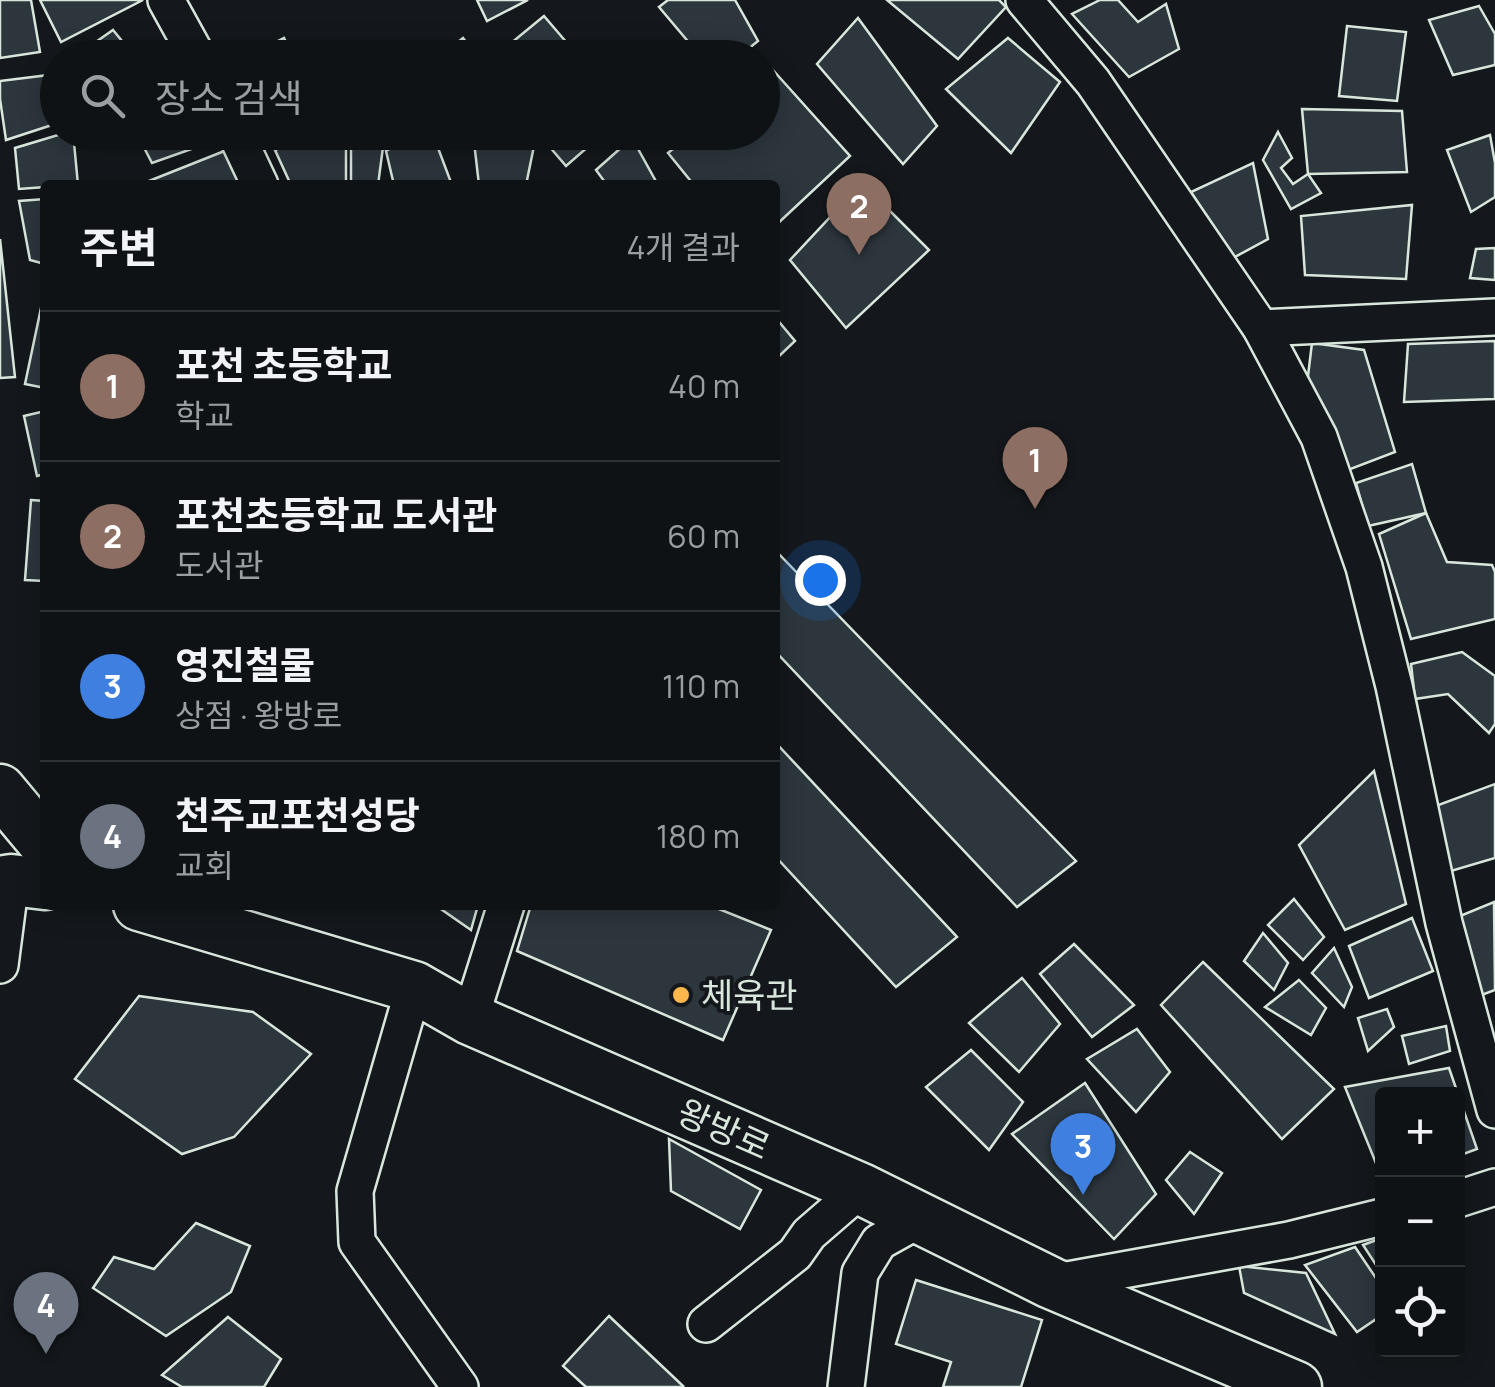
<!DOCTYPE html>
<html lang="ko">
<head>
<meta charset="utf-8">
<style>
  body { margin:0; font-family:Manrope,"Noto Sans KR",sans-serif; background:#181b1e; color:#f1f3f6 }
  .controls { position:absolute; right:30px; bottom:30px; display:grid; overflow:hidden; border-radius:10px; box-shadow:0 5px 25px #0003 }
  .controls button { width:90px; height:90px; display:grid; place-items:center; padding:0; border:0; border-bottom:2px solid #2f3234; background:#0f1215; color:#f1f3f6; font:50px sans-serif }
  .you { position:absolute; left:820px; top:580px; width:35px; height:35px; margin:-25px; border:8px solid #fff; border-radius:50%; background:#1a73e8; box-shadow:0 0 0 15px #1a73e833 }
  .badge { display:grid; place-items:center; width:65px; height:65px; border-radius:50%; background:#0b8043; color:#fff; font-size:32px; font-weight:700 }
  .pin { position:absolute; translate:-50% -82px; filter:drop-shadow(0 2px 5px #0008) }
  .pin::after { content:''; position:absolute; top:52px; width:35px; height:30px; background:inherit; clip-path:polygon(0 0,100% 0,50% 100%) }
  .list { margin:0; padding:0; list-style:none }
  h2 { display:flex; justify-content:space-between; align-items:center; height:130px; margin:0; padding:0 40px; font-size:42px }
  h2 small { font-size:32px; font-weight:400; color:#9b9ea0 }
  .list li { display:grid; grid-template-columns:65px 1fr auto; gap:30px; align-items:center; box-sizing:border-box; height:150px; padding:0 40px; border-top:2px solid #2f3234 }
  .list b { display:block; font-size:38px; white-space:nowrap }
  .list p { margin:0; font-size:32px; white-space:nowrap; color:#9b9ea0 }
  .list em { font-size:32px; font-style:normal; color:#9b9ea0 }
  .icon { flex:none; width:55px; height:55px; fill:none; stroke:currentColor; stroke-width:2; stroke-linecap:round; stroke-linejoin:round }
  .map { position:relative; flex:none; width:1495px; height:1387px; overflow:hidden }
  .search { position:absolute; background:#0f1215; box-shadow:0 5px 25px #0003; left:40px; top:40px; width:740px; height:110px; display:flex; align-items:center; gap:25px; box-sizing:border-box; padding:0 35px; border-radius:55px; color:#9b9ea0; font-size:38px }
  .panel { position:absolute; background:#0f1215; box-shadow:0 5px 25px #0003; left:40px; top:180px; width:740px; height:730px; border-radius:10px }
  .map>svg:first-child { display:block }
  .building { fill:#2c363c; stroke:#d8e6dc; stroke-width:2.5 }
  .lines { fill:none; stroke-linecap:round; stroke-linejoin:round }
  .minor-casing { stroke:#d8e6dc; stroke-width:40 }
  .secondary-casing { stroke:#d8e6dc; stroke-width:55 }
  .minor { stroke:#14181c; stroke-width:35 }
  .secondary { stroke:#14181c; stroke-width:50 }
  .poi-dot { fill:#ffb74d; stroke:#14181c; stroke-width:4 }
  .labels { text-anchor:middle; dominant-baseline:central; stroke-width:8; stroke-linejoin:round; paint-order:stroke }
  .poi-label { font-size:35px; fill:#d8e6dc; stroke:#14181c; text-anchor:start }
  .street-label { font-size:35px; fill:#d8e6dc; stroke:#14181c }
</style>
</head>
<body>
<div class="map">
<svg width="1495" height="1387" viewBox="0 0 1495 1387">
  <rect width="100%" height="100%" fill="#14181c"/>
  <g class="building">
    <path d="M 0,0 L 31,0 L 40,52 L 0,58 Z"/>
    <path d="M 40,0 L 143,0 L 61,42 Z"/>
    <path d="M 477,0 L 528,0 L 487,21 Z"/>
    <path d="M 668,0 L 735,0 L 758,41 L 737,58 L 702,58 L 659,7 Z"/>
    <path d="M 887,0 L 999,0 L 1006,7 L 958,59 Z"/>
    <path d="M 1100,0 L 1118,0 L 1138,22 L 1166,4 L 1179,49 L 1129,77 L 1072,14 Z"/>
    <path d="M 1479,6 L 1495,34 L 1495,65 L 1453,75 L 1429,20 Z"/>
    <path d="M 544,16 L 579,57 L 501,58 L 498,54 Z"/>
    <path d="M 858,18 L 937,126 L 903,164 L 817,64 Z"/>
    <path d="M 1347,26 L 1406,32 L 1397,101 L 1339,96 Z"/>
    <path d="M 113,30 L 136,58 L 73,58 Z"/>
    <path d="M 284,38 L 294,58 L 245,58 Z"/>
    <path d="M 463,38 L 478,58 L 438,58 Z"/>
    <path d="M 1008,38 L 1060,82 L 1011,153 L 946,89 Z"/>
    <path d="M 772,69 L 850,156 L 775,226 L 775,185 L 694,185 L 668,153 L 694,132 L 762,132 L 762,77 Z"/>
    <path d="M 57,74 L 58,123 L 6,140 L 0,99 L 0,81 Z"/>
    <path d="M 1302,109 L 1402,111 L 1407,172 L 1308,174 Z"/>
    <path d="M 68,132 L 73,132 L 78,185 L 45,185 L 45,187 L 19,189 L 15,148 Z"/>
    <path d="M 136,132 L 217,132 L 220,139 L 152,163 Z"/>
    <path d="M 315,132 L 346,132 L 346,185 L 291,185 L 275,150 Z"/>
    <path d="M 351,132 L 385,132 L 378,185 L 351,185 Z"/>
    <path d="M 420,132 L 432,132 L 452,185 L 394,185 L 386,151 Z"/>
    <path d="M 537,132 L 605,132 L 566,166 Z"/>
    <path d="M 1278,132 L 1292,158 L 1281,168 L 1293,184 L 1308,174 L 1321,193 L 1291,209 L 1263,160 Z"/>
    <path d="M 473,133 L 534,146 L 526,185 L 479,185 Z"/>
    <path d="M 1490,135 L 1495,163 L 1495,197 L 1471,212 L 1447,150 Z"/>
    <path d="M 632,138 L 658,185 L 607,185 L 596,170 Z"/>
    <path d="M 232,148 L 245,185 L 151,185 L 149,181 Z"/>
    <path d="M 1253,163 L 1268,239 L 1233,258 L 1191,192 Z"/>
    <path d="M 862,183 L 929,250 L 846,328 L 790,260 Z"/>
    <path d="M 45,199 L 45,264 L 30,260 L 19,201 Z"/>
    <path d="M 1412,205 L 1406,279 L 1305,275 L 1301,216 Z"/>
    <path d="M 0,239 L 15,377 L 0,378 Z"/>
    <path d="M 1495,248 L 1495,280 L 1470,278 L 1476,249 Z"/>
    <path d="M 45,289 L 45,388 L 25,384 Z"/>
    <path d="M 775,317 L 795,341 L 775,360 Z"/>
    <path d="M 1495,341 L 1495,399 L 1404,402 L 1408,344 Z"/>
    <path d="M 1312,343 L 1364,350 L 1395,452 L 1348,470 L 1307,384 Z"/>
    <path d="M 45,411 L 45,474 L 37,476 L 24,416 Z"/>
    <path d="M 1412,464 L 1426,513 L 1368,526 L 1356,483 Z"/>
    <path d="M 31,500 L 45,501 L 45,581 L 25,580 Z"/>
    <path d="M 1426,513 L 1447,562 L 1492,565 L 1495,572 L 1495,619 L 1411,639 L 1379,534 Z"/>
    <path d="M 775,550 L 1076,861 L 1017,907 L 775,651 Z"/>
    <path d="M 1462,652 L 1495,676 L 1495,724 L 1489,733 L 1448,694 L 1415,699 L 1411,664 Z"/>
    <path d="M 775,742 L 957,937 L 896,987 L 775,856 Z"/>
    <path d="M 1374,771 L 1406,904 L 1345,930 L 1299,845 Z"/>
    <path d="M 1495,784 L 1495,858 L 1451,871 L 1433,807 Z"/>
    <path d="M 1294,899 L 1324,937 L 1303,960 L 1268,925 Z"/>
    <path d="M 1494,902 L 1495,990 L 1471,999 L 1460,916 Z"/>
    <path d="M 438,905 L 478,905 L 471,930 L 438,907 Z"/>
    <path d="M 531,905 L 709,905 L 771,930 L 723,1040 L 517,951 Z"/>
    <path d="M 1412,918 L 1433,971 L 1369,998 L 1349,946 Z"/>
    <path d="M 1263,933 L 1288,963 L 1274,990 L 1244,961 Z"/>
    <path d="M 1074,944 L 1134,1005 L 1092,1037 L 1040,974 Z"/>
    <path d="M 1334,948 L 1352,987 L 1344,1007 L 1312,973 Z"/>
    <path d="M 1203,962 L 1334,1089 L 1282,1139 L 1161,1005 Z"/>
    <path d="M 1022,978 L 1060,1024 L 1019,1072 L 969,1023 Z"/>
    <path d="M 1299,980 L 1326,1008 L 1311,1035 L 1265,1007 Z"/>
    <path d="M 139,996 L 253,1012 L 311,1054 L 234,1137 L 182,1154 L 75,1079 Z"/>
    <path d="M 1387,1009 L 1394,1027 L 1368,1051 L 1358,1018 Z"/>
    <path d="M 1446,1026 L 1450,1051 L 1409,1064 L 1402,1036 Z"/>
    <path d="M 1137,1029 L 1170,1072 L 1136,1112 L 1087,1059 Z"/>
    <path d="M 971,1050 L 1023,1102 L 989,1150 L 926,1087 Z"/>
    <path d="M 1449,1068 L 1477,1149 L 1458,1156 L 1458,1094 L 1382,1094 L 1382,1178 L 1345,1087 Z"/>
    <path d="M 1085,1083 L 1156,1194 L 1114,1239 L 1012,1134 Z"/>
    <path d="M 669,1139 L 761,1190 L 740,1229 L 671,1191 Z"/>
    <path d="M 1190,1152 L 1222,1173 L 1194,1214 L 1166,1180 Z"/>
    <path d="M 196,1223 L 250,1246 L 231,1292 L 166,1336 L 93,1288 L 114,1257 L 154,1269 Z"/>
    <path d="M 1382,1238 L 1382,1274 L 1363,1245 Z"/>
    <path d="M 1355,1247 L 1382,1287 L 1382,1315 L 1357,1332 L 1305,1265 Z"/>
    <path d="M 1239,1266 L 1306,1273 L 1335,1334 L 1244,1293 Z"/>
    <path d="M 916,1280 L 1042,1320 L 1021,1387 L 943,1387 L 951,1362 L 896,1344 Z"/>
    <path d="M 609,1316 L 683,1386 L 681,1387 L 586,1387 L 563,1366 Z"/>
    <path d="M 228,1317 L 281,1359 L 264,1387 L 182,1387 L 162,1375 Z"/>
  </g>
  <g class="lines">
    <g class="minor-casing">
      <g id="minor">
        <path d="M 166,0 L 198,58"/>
        <path d="M 1024,0 L 1093,82 L 1261,328 L 1319,437 L 1364,567 L 1394,686 L 1444,923 L 1495,1110"/>
        <path d="M 235,132 L 260,185"/>
        <path d="M 1261,328 L 1495,317"/>
        <path d="M 0,965 L 11,880"/>
        <path d="M 414,987 L 355,1191 L 357,1242 L 460,1387"/>
        <path d="M 470,1019 L 506,905"/>
        <path d="M 1458,1199 L 1495,1187"/>
        <path d="M 1051,1283 L 1289,1240 L 1382,1217"/>
        <path d="M 706,1324 L 795,1254 L 809,1234 L 861,1189"/>
        <path d="M 846,1387 L 860,1273 L 879,1242 L 922,1218"/>
      </g>
    </g>
    <g class="secondary-casing">
      <g id="secondary">
        <path d="M 0,790 L 45,844"/>
        <path d="M 0,882 L 11,880 L 45,884"/>
        <path d="M 139,905 L 414,987 L 470,1019 L 861,1189 L 1051,1283 L 1296,1387"/>
      </g>
    </g>
    <use href="#minor" class="minor"/>
    <use href="#secondary" class="secondary"/>
  </g>
  <circle class="poi-dot" cx="681" cy="995" r="10"/>
  <g class="labels">
    <g class="poi-label">
      <text x="701" y="995">체육관</text>
    </g>
    <g class="street-label">
      <text transform="translate(724 1129) rotate(24)">왕방로</text>
    </g>
  </g>
</svg>
<div class="controls">
<button>+</button>
<button>−</button>
<button><svg class="icon" aria-label="locate" viewBox="0 0 24 24"><circle cx="12" cy="12" r="6"/><path d="M12 2v4M12 18v4M2 12h4M18 12h4"/></svg></button>
</div>
<div class="you"></div>
<div class="pin badge" style="left:1035px;top:509px;background:#8d6e63">1</div>
<div class="pin badge" style="left:859px;top:255px;background:#8d6e63">2</div>
<div class="pin badge" style="left:1083px;top:1195px;background:#3f7fe0">3</div>
<div class="pin badge" style="left:46px;top:1354px;background:#6b7280">4</div>
<div class="search"><svg class="icon" aria-label="search" viewBox="0 0 24 24"><circle cx="10" cy="10" r="6"/><path d="M15 15l6 6"/></svg>장소 검색</div>
<section class="panel">
<h2>주변<small>4개 결과</small></h2>
<ul class="list">
<li><span class="badge" style="background:#8d6e63">1</span><div><b>포천 초등학교</b><p>학교</p></div><em>40 m</em></li>
<li><span class="badge" style="background:#8d6e63">2</span><div><b>포천초등학교 도서관</b><p>도서관</p></div><em>60 m</em></li>
<li><span class="badge" style="background:#3f7fe0">3</span><div><b>영진철물</b><p>상점 · 왕방로</p></div><em>110 m</em></li>
<li><span class="badge" style="background:#6b7280">4</span><div><b>천주교포천성당</b><p>교회</p></div><em>180 m</em></li>
</ul>
</section>
</div>
</body>
</html>
